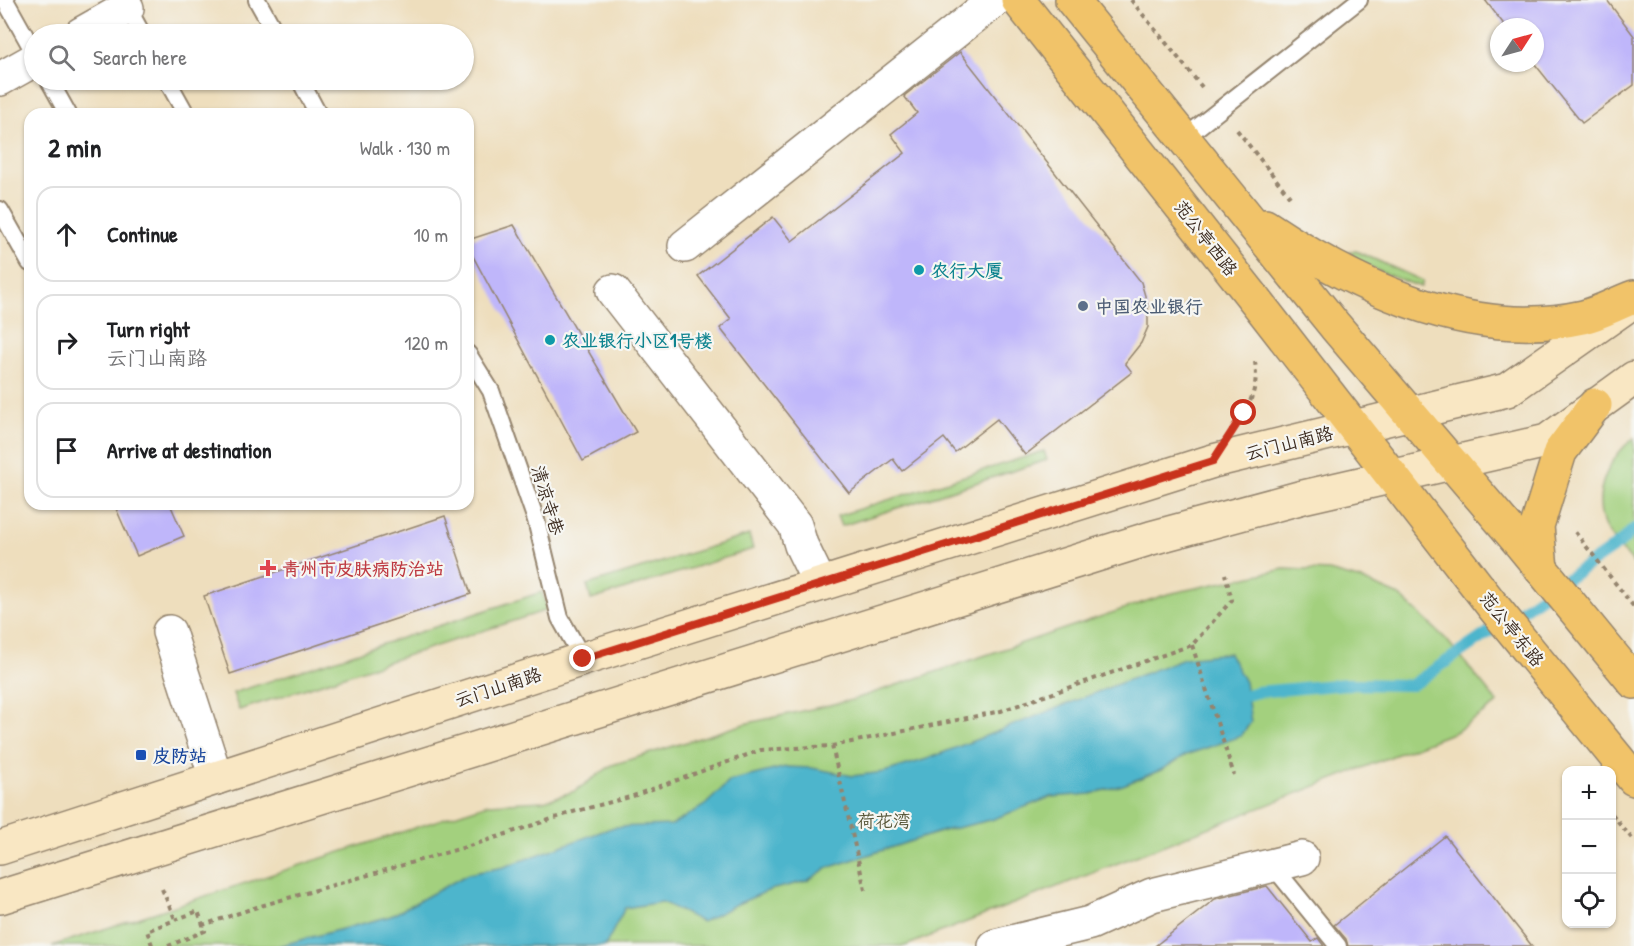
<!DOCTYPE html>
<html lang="en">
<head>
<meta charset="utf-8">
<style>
  body { margin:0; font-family:"Patrick Hand","LXGW WenKai TC",sans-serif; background:#f2f2f2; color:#202124 }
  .controls { position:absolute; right:18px; bottom:18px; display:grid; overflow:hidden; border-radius:12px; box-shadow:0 2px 4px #0004 }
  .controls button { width:54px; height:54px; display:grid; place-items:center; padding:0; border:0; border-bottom:2px solid #e0e0e0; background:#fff; color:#202124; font:30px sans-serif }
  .compass { position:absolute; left:1490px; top:18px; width:54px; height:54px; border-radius:50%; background:#fff; box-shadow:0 2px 4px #0004; rotate:54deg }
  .stop { position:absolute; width:18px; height:18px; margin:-14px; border:4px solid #c8321e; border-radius:50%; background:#fff }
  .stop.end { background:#c8321e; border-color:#fff; box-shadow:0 2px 6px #0008 }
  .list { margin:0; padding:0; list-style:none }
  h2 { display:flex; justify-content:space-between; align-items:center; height:78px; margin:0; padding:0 24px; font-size:26px }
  h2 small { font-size:20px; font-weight:400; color:#757577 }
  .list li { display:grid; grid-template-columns:39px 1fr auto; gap:18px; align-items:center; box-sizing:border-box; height:96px; margin:0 12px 12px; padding:0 12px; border:2px solid #e0e0e0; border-radius:18px }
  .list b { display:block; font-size:22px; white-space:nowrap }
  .list p { margin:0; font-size:20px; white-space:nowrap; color:#757577 }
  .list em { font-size:20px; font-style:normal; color:#757577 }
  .icon { flex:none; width:33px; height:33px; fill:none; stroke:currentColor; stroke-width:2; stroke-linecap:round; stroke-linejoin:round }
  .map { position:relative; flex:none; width:1634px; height:946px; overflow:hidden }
  .search { position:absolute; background:#fff; box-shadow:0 2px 4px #0004; left:24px; top:24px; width:450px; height:66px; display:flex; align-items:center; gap:15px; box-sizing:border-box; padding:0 21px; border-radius:33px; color:#757577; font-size:22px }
  .panel { position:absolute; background:#fff; box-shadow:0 2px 4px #0004; left:24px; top:108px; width:450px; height:402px; border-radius:18px }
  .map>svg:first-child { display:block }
  .green { fill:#a3d07e; stroke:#6f7d4e; stroke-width:1.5 }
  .water { fill:#4db5cc; stroke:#447075; stroke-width:1.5 }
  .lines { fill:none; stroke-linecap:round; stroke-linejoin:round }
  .stream { stroke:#4db5cc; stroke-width:12 }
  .building { fill:#bfb6fa }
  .lane-casing { stroke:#94846e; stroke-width:20 }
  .street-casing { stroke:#94846e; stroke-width:36 }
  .secondary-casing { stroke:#94846e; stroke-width:36 }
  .primary-casing { stroke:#94846e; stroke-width:36 }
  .path { stroke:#94846e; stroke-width:4; stroke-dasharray:4.5 4.5; stroke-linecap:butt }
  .lane { stroke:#fff; stroke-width:16 }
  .street { stroke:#fff; stroke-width:33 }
  .secondary { stroke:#f9e7c3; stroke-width:33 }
  .primary { stroke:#f1c369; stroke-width:33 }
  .route { stroke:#c8321e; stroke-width:8 }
  .culture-dot { fill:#0f9aa8; stroke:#f6f6f2; stroke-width:2 }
  .service-dot { fill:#5c6f8a; stroke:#f6f6f2; stroke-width:2 }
  .health-dot { fill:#e0444e; stroke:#f6f6f2; stroke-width:2 }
  .transit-dot { fill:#1a4fb4; stroke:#f6f6f2; stroke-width:2 }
  .labels { text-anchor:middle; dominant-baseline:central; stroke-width:4.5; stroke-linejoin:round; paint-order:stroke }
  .street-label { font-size:18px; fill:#3b2a1e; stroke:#f6f6f2 }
  .culture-label { font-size:18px; font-weight:bold; fill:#0d838f; stroke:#f6f6f2; text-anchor:start }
  .service-label { font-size:18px; font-weight:bold; fill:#4e5e75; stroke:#f6f6f2; text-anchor:start }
  .health-label { font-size:18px; font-weight:bold; fill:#be3a42; stroke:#f6f6f2; text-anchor:start }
  .transit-label { font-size:18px; font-weight:bold; fill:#164399; stroke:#f6f6f2; text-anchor:start }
  .park-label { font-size:18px; fill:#555436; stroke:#f6f6f2 }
</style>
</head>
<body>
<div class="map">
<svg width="1634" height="946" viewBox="0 0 1634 946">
  <rect width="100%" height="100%" fill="#f6f6f2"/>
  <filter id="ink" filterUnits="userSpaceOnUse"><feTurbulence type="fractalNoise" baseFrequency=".0167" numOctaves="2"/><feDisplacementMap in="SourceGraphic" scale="12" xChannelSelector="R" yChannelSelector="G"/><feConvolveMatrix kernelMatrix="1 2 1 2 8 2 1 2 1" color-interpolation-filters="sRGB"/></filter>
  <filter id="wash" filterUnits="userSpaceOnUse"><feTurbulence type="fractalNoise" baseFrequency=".008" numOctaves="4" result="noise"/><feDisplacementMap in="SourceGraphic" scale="24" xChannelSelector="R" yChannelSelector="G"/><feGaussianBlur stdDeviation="1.35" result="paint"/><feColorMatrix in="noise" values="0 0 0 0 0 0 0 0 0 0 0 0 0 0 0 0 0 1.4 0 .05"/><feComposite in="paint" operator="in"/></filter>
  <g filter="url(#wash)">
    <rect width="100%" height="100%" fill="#eedebd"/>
    <g class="green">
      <path d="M 1356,251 L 1423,281 L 1421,287 C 1399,279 1365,269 1349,252 Z"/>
      <path d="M 1634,438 L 1634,564 C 1626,553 1606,534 1603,522 C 1593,491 1609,457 1634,438 Z"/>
      <path d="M 1044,451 L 1047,460 L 841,526 L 837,516 Z"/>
      <path d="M 749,535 L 753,549 L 591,600 L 587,585 Z"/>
      <path d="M 1284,569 L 1329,571 L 1362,580 L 1400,596 L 1446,639 L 1498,703 L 1457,731 L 905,946 L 52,946 L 488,804 L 544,801 L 575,791 L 612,765 L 748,723 L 852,700 L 1168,594 Z"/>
      <path d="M 542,592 L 547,610 L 239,710 L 233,693 Z"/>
    </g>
    <path class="water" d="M 1229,653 L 1245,682 L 1251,722 L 1241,736 L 1186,755 L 1161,770 L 1123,785 L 1091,794 L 1051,797 L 991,820 L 943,831 L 827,868 L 807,881 L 770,890 L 735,905 L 702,922 L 662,902 L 625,908 L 605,946 L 278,946 L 391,916 L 468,874 L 504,867 L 614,827 L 672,825 L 705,805 L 730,781 L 786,767 L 812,768 L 853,776 L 884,772 L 927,759 L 1184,658 Z"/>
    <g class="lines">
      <path class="stream" d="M 1233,699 L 1257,692 L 1346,684 L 1412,685 L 1620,543 L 1634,529"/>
    </g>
    <g id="blocks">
      <g class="building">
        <path d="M 1485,0 L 1607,0 L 1634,36 L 1634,85 L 1582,123 L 1534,63 L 1535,27 L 1506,27 Z"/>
        <path d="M 960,52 L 1141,282 L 1148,306 L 1148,327 L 1141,343 L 1125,363 L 1132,372 L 1025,455 L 997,419 L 955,452 L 944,438 L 902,471 L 893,459 L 849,493 L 720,328 L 731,319 L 698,276 L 773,217 L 792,241 L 905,153 L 891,134 L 917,113 L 904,96 Z"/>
        <path d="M 514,225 L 636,432 L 583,461 L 468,247 L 468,240 Z"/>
        <path d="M 114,504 L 170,504 L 184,536 L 137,556 Z"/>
        <path d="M 445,516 L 471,594 L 230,674 L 204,596 Z"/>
        <path d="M 1445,836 L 1532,946 L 1348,946 L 1346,939 L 1334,925 Z"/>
        <path d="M 1267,886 L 1312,942 L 1318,938 L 1324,946 L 1155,946 L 1215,899 Z"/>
      </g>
    </g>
  </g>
  <g filter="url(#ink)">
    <use href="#blocks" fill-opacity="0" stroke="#94846e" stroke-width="1.5"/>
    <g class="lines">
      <g class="lane-casing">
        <g id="lane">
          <path d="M 5,0 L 34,52"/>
          <path d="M 257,0 L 276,34"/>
          <path d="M 125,3 L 142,34"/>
          <path d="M 49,80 L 68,114"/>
          <path d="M 167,80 L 186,114"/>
          <path d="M 300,80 L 318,114"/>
          <path d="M 1184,138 L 1359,0"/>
          <path d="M 0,210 L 30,263"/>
          <path d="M 468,354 L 491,391 L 536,520 L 560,618 L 583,659"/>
          <path d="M 1273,866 L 1338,946"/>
        </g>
      </g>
      <g class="street-casing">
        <g id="street">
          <path d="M 81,34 L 127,8"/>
          <path d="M 0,79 L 34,60"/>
          <path d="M 685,246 L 995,0"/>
          <path d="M 613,291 L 795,525 L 801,545 L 820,584"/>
          <path d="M 169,632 L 216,778"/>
          <path d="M 995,946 L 1090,923 L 1152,895 L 1302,858"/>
        </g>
      </g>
      <g class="secondary-casing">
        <g id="secondary">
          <path d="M 0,848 L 583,659 L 1213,461 L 1507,390 L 1625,307"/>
          <path d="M 0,897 L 1151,538 L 1303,497 L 1547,441 L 1634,378"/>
        </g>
      </g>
      <g class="primary-casing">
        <g id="primary">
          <path d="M 1018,0 L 1256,301 L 1492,605 L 1634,779"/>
          <path d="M 1072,0 L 1335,326 L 1520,543 L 1634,682"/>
          <path d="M 1265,226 C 1356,287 1471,342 1583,317 C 1600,313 1617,303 1634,297"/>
          <path d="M 1541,569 L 1537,526 L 1560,452 L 1595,405"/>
        </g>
      </g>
      <g class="path">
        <path d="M 1131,0 L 1202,87"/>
        <path d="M 1237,130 L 1290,197"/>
        <path d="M 1242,417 C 1253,399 1258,382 1255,362"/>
        <path d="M 1575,532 L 1634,607"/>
        <path d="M 1192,645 L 1234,775"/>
        <path d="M 832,746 L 865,890"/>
        <path d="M 1612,814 L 1634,841"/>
        <path d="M 162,889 L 175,919"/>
        <path d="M 152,945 L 147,931 L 198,911 L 203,925"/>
        <path d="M 168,946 L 205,931 L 203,925 L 257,907 L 476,844 L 573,812 L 630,797 L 761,750 L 832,746 L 1001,711 L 1192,645 L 1232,600 L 1225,574"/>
      </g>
      <use href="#lane" class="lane"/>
      <use href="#street" class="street"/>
      <use href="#secondary" class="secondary"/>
      <use href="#primary" class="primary"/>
    </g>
  </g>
  <g class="lines" filter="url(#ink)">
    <path class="route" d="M 583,659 L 1213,461 L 1244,413"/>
  </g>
  <g class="culture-dot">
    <circle cx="919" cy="270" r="6"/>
    <circle cx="550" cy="340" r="6"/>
  </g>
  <circle class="service-dot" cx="1083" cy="306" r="6"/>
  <path class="health-dot" d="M265 559h6v6h6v6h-6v6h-6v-6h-6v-6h6z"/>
  <rect class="transit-dot" x="135" y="749" width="12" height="12" rx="3"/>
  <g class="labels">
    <g class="street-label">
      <text transform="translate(1206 238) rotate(52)">范公亭西路</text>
      <text transform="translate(1289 443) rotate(-14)">云门山南路</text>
      <text transform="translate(548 500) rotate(73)">清凉寺巷</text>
      <text transform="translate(1512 629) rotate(51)">范公亭东路</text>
      <text transform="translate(498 687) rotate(-18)">云门山南路</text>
    </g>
    <g class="culture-label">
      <text x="931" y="270">农行大厦</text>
      <text x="562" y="340">农业银行小区1号楼</text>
    </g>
    <g class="service-label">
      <text x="1095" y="306">中国农业银行</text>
    </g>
    <g class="health-label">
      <text x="282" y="568">青州市皮肤病防治站</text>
    </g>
    <g class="transit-label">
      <text x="153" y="755">皮防站</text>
    </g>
    <g class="park-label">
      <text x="884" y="820">荷花湾</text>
    </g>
  </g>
</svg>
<div class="controls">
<button>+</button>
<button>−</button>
<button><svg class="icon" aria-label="locate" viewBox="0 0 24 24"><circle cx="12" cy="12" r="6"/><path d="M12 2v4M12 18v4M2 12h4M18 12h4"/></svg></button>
</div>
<svg class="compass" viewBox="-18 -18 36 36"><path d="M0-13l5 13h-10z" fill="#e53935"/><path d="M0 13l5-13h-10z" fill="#757577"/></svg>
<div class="stop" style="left:1244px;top:413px"></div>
<div class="stop end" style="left:583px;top:659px"></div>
<div class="search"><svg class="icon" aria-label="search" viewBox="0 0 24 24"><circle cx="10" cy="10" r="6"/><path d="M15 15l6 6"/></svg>Search here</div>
<section class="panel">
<h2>2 min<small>Walk · 130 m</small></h2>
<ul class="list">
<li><svg class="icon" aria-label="ahead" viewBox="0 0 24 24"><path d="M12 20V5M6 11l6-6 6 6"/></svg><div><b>Continue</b></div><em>10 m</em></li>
<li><svg class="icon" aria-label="right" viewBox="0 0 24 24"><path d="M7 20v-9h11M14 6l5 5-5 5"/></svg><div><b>Turn right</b><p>云门山南路</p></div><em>120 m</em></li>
<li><svg class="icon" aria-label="arrive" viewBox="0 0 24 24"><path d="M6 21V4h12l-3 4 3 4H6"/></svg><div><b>Arrive at destination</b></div></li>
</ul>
</section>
</div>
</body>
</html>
